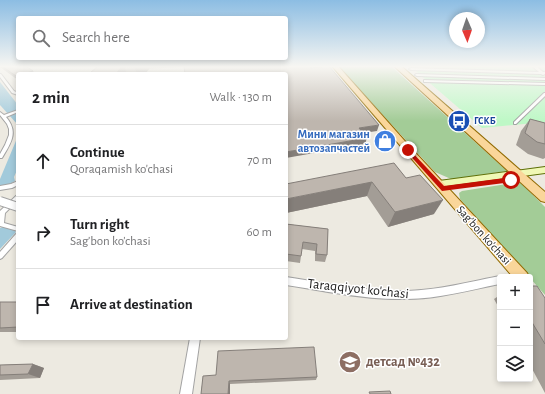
<!DOCTYPE html>
<html lang="en">
<head>
<meta charset="utf-8">
<style>
  body { margin:0; font-family:"Alegreya Sans",sans-serif; background:#f2f2f2; color:#202124 }
  .controls { position:absolute; right:12px; bottom:12px; display:grid; overflow:hidden; border-radius:4px; box-shadow:0 2px 6px #0003 }
  .controls button { width:36px; height:36px; display:grid; place-items:center; padding:0; border:0; border-bottom:1px solid #e0e0e0; background:#fff; color:#202124; font:20px sans-serif }
  .compass { position:absolute; left:449px; top:12px; width:36px; height:36px; border-radius:50%; background:#fff; box-shadow:0 2px 6px #0003; rotate:178deg }
  .stop { position:absolute; width:12px; height:12px; margin:-9px; border:3px solid #c41004; border-radius:50%; background:#fff }
  .stop.end { background:#c41004; border-color:#fff; box-shadow:0 1px 4px #0008 }
  .list { margin:0; padding:0; list-style:none }
  h2 { display:flex; justify-content:space-between; align-items:center; height:52px; margin:0; padding:0 16px; font-size:17px }
  h2 small { font-size:13px; font-weight:400; color:#757577 }
  .list li { display:grid; grid-template-columns:26px 1fr auto; gap:12px; align-items:center; box-sizing:border-box; height:72px; padding:0 16px; border-top:1px solid #e0e0e0 }
  .list b { display:block; font-size:15px; white-space:nowrap }
  .list p { margin:0; font-size:13px; white-space:nowrap; color:#757577 }
  .list em { font-size:13px; font-style:normal; color:#757577 }
  .icon { flex:none; width:22px; height:22px; fill:none; stroke:currentColor; stroke-width:2; stroke-linecap:round; stroke-linejoin:round }
  .map { position:relative; flex:none; width:545px; height:394px; overflow:hidden }
  .search { position:absolute; background:#fff; box-shadow:0 2px 6px #0003; left:16px; top:16px; width:272px; height:44px; display:flex; align-items:center; gap:10px; box-sizing:border-box; padding:0 14px; border-radius:4px; color:#757577; font-size:15px }
  .panel { position:absolute; background:#fff; box-shadow:0 2px 6px #0003; left:16px; top:72px; width:272px; height:268px; border-radius:4px }
  .map>svg:first-child { display:block }
  .forest { fill:#a3cc97 }
  .park { fill:#bef8c6 }
  .water { fill:#a2cadb }
  .lines { fill:none; stroke-linecap:round; stroke-linejoin:round }
  .pedestrian-casing { stroke:#a3a3a3; stroke-width:2 }
  .minor-casing { stroke:#a3a3a3; stroke-width:2 }
  .secondary-casing { stroke:#5d6f07; stroke-width:2 }
  .primary-casing { stroke:#916b03; stroke-width:2 }
  .pedestrian { fill:#fff; fill-rule:evenodd }
  .minor { fill:#fff; fill-rule:evenodd }
  .secondary { fill:#f0f8b5; fill-rule:evenodd }
  .primary { fill:#fad69a; fill-rule:evenodd }
  .minor-bridge-casing { stroke:#a3a3a3; stroke-width:10; stroke-linecap:butt }
  .minor-bridge { stroke:#fff; stroke-width:8 }
  .wall { fill:#a39d96 }
  .shaded-wall { fill:#857f7a }
  .building { fill:#beb6ae; stroke:#857f7a }
  .route { fill:#c41004 }
  .labels { text-anchor:middle; dominant-baseline:central; stroke-width:3; stroke-linejoin:round; paint-order:stroke }
  .far-transit-label { font-size:10px; font-weight:bold; fill:#164399; stroke:#fff; text-anchor:start }
  .shop-label { font-size:12px; font-weight:bold; fill:#366cbe; stroke:#fff; text-anchor:end }
  .street-label { font-size:12px; fill:#1c1c1c; stroke:#fff }
  .near-street-label { font-size:14px; fill:#1c1c1c; stroke:#fff }
  .near-education-label { font-size:14px; font-weight:bold; fill:#785e54; stroke:#fff; text-anchor:start }
</style>
</head>
<body>
<div class="map">
<svg width="545" height="394" viewBox="0 0 545 394">
  <rect width="100%" height="100%" fill="#edeae1"/>
  <g class="forest">
    <path d="M 338,66 L 391,66 L 507,171 L 451,179 L 435,172 Z"/>
    <path d="M 520,182 L 545,207 L 545,295 L 460,199 L 459,193 L 462,191 Z"/>
  </g>
  <path class="park" d="M 410,66 L 545,66 L 545,122 L 482,128 Z"/>
  <g class="water">
    <path d="M 0,82 L 18,105 L 18,125 L 0,105 Z"/>
    <path d="M 18,136 L 18,168 L 14,177 L 15,181 L 6,186 L 0,187 L 0,179 Z"/>
    <path d="M 8,225 L 16,232 L 0,249 L 0,228 Z"/>
  </g>
  <g class="lines">
    <g class="pedestrian-casing">
      <g id="pedestrian">
        <path d="M 532,66 L 536,66 L 543,72 L 545,72 L 545,74 L 543,75 L 541,74 L 411,70 L 409,69 L 411,68 L 539,72 Z"/>
        <path d="M 0,74 L 1,74 L 14,91 L 18,93 L 18,95 L 12,93 L 0,77 Z"/>
        <path d="M 416,74 L 545,78 L 545,80 L 417,76 L 415,75 Z"/>
        <path d="M 424,80 L 545,83 L 545,85 L 425,82 L 424,82 Z"/>
        <path d="M 544,93 L 545,93 L 545,96 L 516,124 L 514,124 L 514,122 Z"/>
        <path d="M 18,110 L 18,112 L 6,117 C 19,132 11,143 2,158 L 0,158 L 0,154 L 5,145 L 9,135 L 9,129 L 7,124 L 0,115 L 0,112 L 4,115 Z"/>
        <path d="M 18,181 L 18,185 L 12,188 L 0,190 L 0,186 L 11,184 Z"/>
        <path d="M 18,195 L 18,200 L 5,213 L 4,223 L 18,227 L 18,231 L 0,226 L 0,211 L 16,196 Z"/>
        <path d="M 16,234 L 18,234 L 18,240 L 2,258 L 0,259 L 0,252 Z"/>
      </g>
    </g>
    <g class="minor-casing">
      <g id="minor">
        <path d="M 500,276 L 503,277 L 500,277 L 500,284 C 469,290 438,299 407,299 C 366,300 326,291 286,285 L 286,277 C 326,283 366,292 407,291 C 438,290 469,282 500,276 Z"/>
        <path d="M 190,338 L 200,338 L 192,394 L 180,394 Z"/>
      </g>
    </g>
    <g class="secondary-casing">
      <path id="secondary" d="M 545,167 L 545,173 L 439,187 L 434,184 L 439,181 Z"/>
    </g>
    <g class="primary-casing">
      <g id="primary">
        <path d="M 332,66 L 338,66 L 411,148 L 527,273 L 529,277 L 513,277 Z"/>
        <path d="M 394,66 L 401,66 L 545,192 L 545,202 L 541,201 Z"/>
      </g>
    </g>
    <use href="#pedestrian" class="pedestrian"/>
    <use href="#minor" class="minor"/>
    <use href="#secondary" class="secondary"/>
    <use href="#primary" class="primary"/>
    <g class="minor-bridge-casing">
      <path id="minor-bridge" d="M 0,201 L 18,207"/>
    </g>
    <use href="#minor-bridge" class="minor-bridge"/>
  </g>
  <g class="wall">
    <path d="M 0,66 L 26,66 L 18,74 L 18,80 L 0,67 Z"/>
    <path d="M 98,66 L 180,66 L 179,67 L 149,69 L 145,74 L 89,74 Z"/>
    <path d="M 530,119 L 545,123 L 545,158 L 543,159 L 528,154 L 516,145 L 521,131 Z"/>
    <path d="M 394,163 L 434,214 L 388,227 L 367,196 L 286,213 Z"/>
    <path d="M 286,224 L 328,229 L 327,255 L 325,262 L 315,261 L 315,251 L 302,249 L 300,263 L 286,261 Z"/>
    <path d="M 530,286 L 545,298 L 545,393 L 530,365 Z"/>
    <path d="M 500,295 L 500,310 L 494,299 Z"/>
    <rect x="0" y="302" width="18" height="30"/>
    <path d="M 33,364 L 44,368 L 40,378 L 0,380 L 0,365 Z"/>
    <path d="M 203,376 L 317,377 L 316,380 L 230,384 L 230,394 L 201,394 Z"/>
  </g>
  <g class="shaded-wall">
    <path d="M 122,66 L 124,66 L 127,74 L 116,74 Z"/>
    <path d="M 134,66 L 148,66 L 149,69 L 145,74 L 137,74 Z"/>
    <path d="M 33,71 L 35,74 L 23,74 Z"/>
    <path d="M 379,125 L 377,131 L 357,134 L 359,128 Z"/>
    <path d="M 367,138 L 365,144 L 286,158 L 286,152 Z"/>
    <path d="M 372,182 L 367,196 L 286,213 L 286,199 Z"/>
    <path d="M 443,200 L 434,214 L 388,227 L 395,212 Z"/>
    <path d="M 33,364 L 44,368 L 40,378 L 28,374 Z"/>
    <path d="M 229,381 L 230,384 L 230,394 L 228,394 Z"/>
  </g>
  <g class="building">
    <path d="M 2,66 L 26,66 L 33,71 L 23,74 L 18,74 L 18,76 L 16,76 Z"/>
    <path d="M 98,66 L 122,66 L 116,74 L 89,74 Z"/>
    <path d="M 184,66 L 310,66 L 311,68 L 329,66 L 379,125 L 359,128 L 367,138 L 286,152 L 286,74 L 185,74 Z"/>
    <path d="M 530,119 L 545,123 L 545,144 L 537,142 L 525,133 Z"/>
    <path d="M 394,163 L 406,178 L 420,175 L 443,200 L 395,212 L 372,182 L 286,199 L 286,184 Z"/>
    <path d="M 286,224 L 328,229 L 327,255 L 316,254 L 317,244 L 303,242 L 301,256 L 286,254 Z"/>
    <path d="M 530,286 L 537,286 L 545,298 L 545,344 L 530,319 Z"/>
    <path d="M 0,302 L 18,302 L 18,327 L 0,328 Z"/>
    <path d="M 314,347 L 317,377 L 229,381 L 228,394 L 201,394 L 203,376 L 216,375 L 218,351 Z"/>
    <path d="M 33,364 L 28,374 L 0,375 L 0,365 Z"/>
    <path d="M 390,391 L 391,394 L 370,394 L 369,392 Z"/>
  </g>
  <linearGradient id="sky" x2="0" y2="1"><stop stop-color="#8cbde3"/><stop offset="0.55" stop-color="#f7f6f2"/><stop offset="1" stop-color="#f7f6f2" stop-opacity="0"/></linearGradient>
  <rect width="545" height="121" fill="url(#sky)"/>
  <path class="route" d="M 406,149 L 409,149 L 444,186 L 511,177 L 514,180 L 511,182 L 442,191 L 406,151 Z"/>
  <defs>
    <g id="bus-disc" transform="scale(1.15)"><circle r="9.5" fill="#1a4fb4" stroke="#fff"/><path d="M-5-6H5V4H4V6H2V4H-2V6H-4V4H-5ZM-3.5-4V0h7V-4ZM-3.5 1.2v1.5H-2V1.2ZM2 1.2v1.5H3.5V1.2Z" fill="#fff"/></g>
    <g id="shop-disc" transform="scale(1.15)"><circle r="9.5" fill="#3f7fe0" stroke="#fff"/><path d="M-5-2.5h2.3a2.7 3.5 0 0 1 5.4 0H5L5.5 6h-11ZM-1.5-2.5h3a1.5 2.3 0 0 0-3 0Z" fill="#fff"/></g>
    <g id="school-disc" transform="scale(1.15)"><circle r="9.5" fill="#8d6e63" stroke="#fff"/><path d="M0-5L7-2L0 1L-7-2ZM-4 1L0 2.5L4 1V4Q0 6-4 4Z" fill="#fff"/></g>
  </defs>
  <g fill-rule="evenodd">
    <use href="#bus-disc" x="459" y="121"/>
    <use href="#shop-disc" x="385" y="141"/>
    <use href="#school-disc" x="350" y="362"/>
  </g>
  <g class="labels">
    <g class="far-transit-label">
      <text x="474" y="121">ГСКБ</text>
    </g>
    <g class="shop-label">
      <text x="370" y="134">Мини магазин<tspan x="370" dy="14">автозапчастей</tspan></text>
    </g>
    <g class="street-label">
      <text transform="translate(484 235) rotate(48)">Sag’bon ko’chasi</text>
    </g>
    <g class="near-street-label">
      <text transform="translate(358 289) rotate(6)">Taraqqiyot ko'chasi</text>
    </g>
    <g class="near-education-label">
      <text x="366" y="362">детсад №432</text>
    </g>
  </g>
</svg>
<div class="controls">
<button>+</button>
<button>−</button>
<button><svg class="icon" aria-label="layers" viewBox="0 0 24 24"><path d="M12 4l9 5-9 5-9-5zM3 14l9 5 9-5"/></svg></button>
</div>
<svg class="compass" viewBox="-18 -18 36 36"><path d="M0-13l5 13h-10z" fill="#e53935"/><path d="M0 13l5-13h-10z" fill="#757577"/></svg>
<div class="stop" style="left:511px;top:180px"></div>
<div class="stop end" style="left:408px;top:150px"></div>
<div class="search"><svg class="icon" aria-label="search" viewBox="0 0 24 24"><circle cx="10" cy="10" r="6"/><path d="M15 15l6 6"/></svg>Search here</div>
<section class="panel">
<h2>2 min<small>Walk · 130 m</small></h2>
<ul class="list">
<li><svg class="icon" aria-label="ahead" viewBox="0 0 24 24"><path d="M12 20V5M6 11l6-6 6 6"/></svg><div><b>Continue</b><p>Qoraqamish ko'chasi</p></div><em>70 m</em></li>
<li><svg class="icon" aria-label="right" viewBox="0 0 24 24"><path d="M7 20v-9h11M14 6l5 5-5 5"/></svg><div><b>Turn right</b><p>Sag’bon ko’chasi</p></div><em>60 m</em></li>
<li><svg class="icon" aria-label="arrive" viewBox="0 0 24 24"><path d="M6 21V4h12l-3 4 3 4H6"/></svg><div><b>Arrive at destination</b></div></li>
</ul>
</section>
</div>
</body>
</html>
